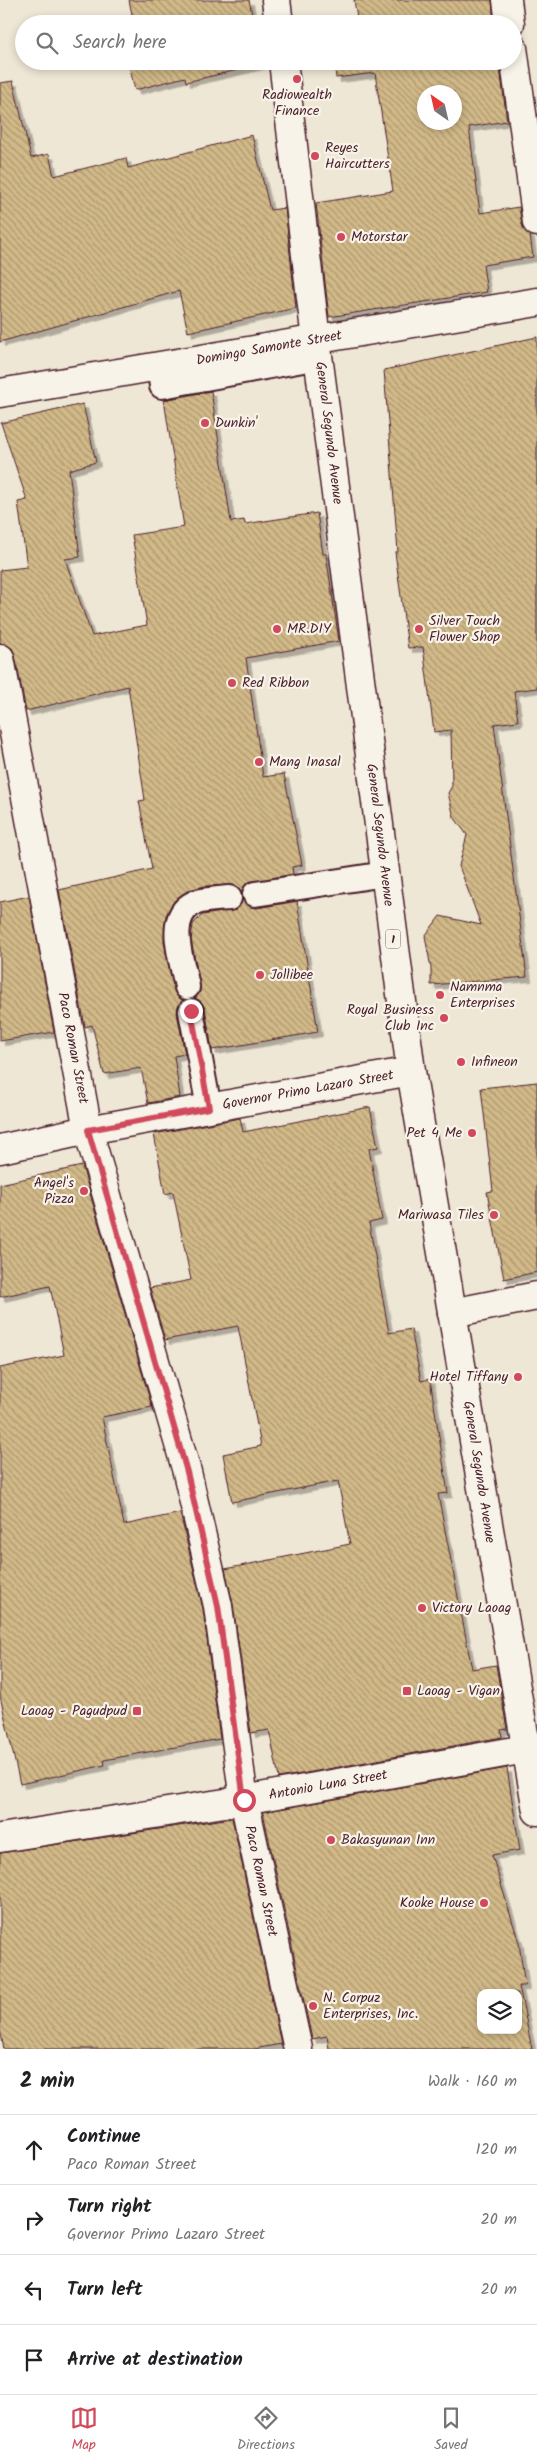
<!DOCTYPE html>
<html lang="en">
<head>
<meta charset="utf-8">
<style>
  body { margin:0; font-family:Kalam,sans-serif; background:#f6f6f6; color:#202124 }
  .controls { position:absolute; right:15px; bottom:15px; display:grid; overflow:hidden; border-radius:10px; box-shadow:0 2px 8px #0003 }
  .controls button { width:45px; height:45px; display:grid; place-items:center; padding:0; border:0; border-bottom:1px solid #e0e0e0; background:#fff; color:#202124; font:25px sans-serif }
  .compass { position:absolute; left:417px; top:85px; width:45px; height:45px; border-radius:50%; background:#fff; box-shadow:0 2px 8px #0003; rotate:326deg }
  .stop { position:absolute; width:15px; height:15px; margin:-11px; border:4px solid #d1495b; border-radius:50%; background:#fff }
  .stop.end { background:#d1495b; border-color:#fff; box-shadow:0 1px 5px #0008 }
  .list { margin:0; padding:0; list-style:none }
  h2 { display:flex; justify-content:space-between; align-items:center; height:65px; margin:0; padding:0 20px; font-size:21px }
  h2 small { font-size:16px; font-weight:400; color:#757577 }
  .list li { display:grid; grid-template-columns:32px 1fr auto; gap:15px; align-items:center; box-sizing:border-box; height:70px; padding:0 20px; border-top:1px solid #e0e0e0 }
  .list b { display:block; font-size:19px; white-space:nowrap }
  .list p { margin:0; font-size:16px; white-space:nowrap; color:#757577 }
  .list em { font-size:16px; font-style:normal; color:#757577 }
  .icon { flex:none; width:28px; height:28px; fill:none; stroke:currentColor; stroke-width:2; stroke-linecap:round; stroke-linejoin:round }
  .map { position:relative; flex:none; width:537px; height:2049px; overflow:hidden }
  .search { position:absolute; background:#fff; box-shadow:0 2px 8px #0003; left:15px; right:15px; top:15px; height:55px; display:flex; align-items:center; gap:12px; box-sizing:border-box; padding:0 18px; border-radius:28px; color:#757577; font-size:19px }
  .sheet { height:345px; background:#fff }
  nav { display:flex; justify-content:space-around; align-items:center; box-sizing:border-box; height:70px; border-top:1px solid #e0e0e0; background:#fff; font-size:14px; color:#757577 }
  nav a { display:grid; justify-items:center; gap:2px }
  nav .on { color:#d1495b }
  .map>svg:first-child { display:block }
  .building { fill:url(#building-back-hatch); stroke:#4a1f2b; fill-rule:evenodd; filter:url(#shadow) }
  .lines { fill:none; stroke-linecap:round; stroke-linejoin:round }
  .lane-casing { stroke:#4a1f2b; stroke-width:28 }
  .street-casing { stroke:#4a1f2b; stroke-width:31 }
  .secondary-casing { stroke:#4a1f2b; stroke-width:31 }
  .highway-casing { stroke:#4a1f2b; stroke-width:31 }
  .lane { stroke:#f7f3e8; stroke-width:24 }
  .street { stroke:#f7f3e8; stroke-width:28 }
  .secondary { stroke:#f7f3e8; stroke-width:28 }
  .highway { stroke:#f7f3e8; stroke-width:28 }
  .route { stroke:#d1495b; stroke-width:6 }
  .poi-dot { fill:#d1495b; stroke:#f7f3e8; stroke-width:2 }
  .labels { text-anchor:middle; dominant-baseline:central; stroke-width:4.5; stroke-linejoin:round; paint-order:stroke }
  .shield { fill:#f7f3e8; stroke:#7e5f64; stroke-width:1 }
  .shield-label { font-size:12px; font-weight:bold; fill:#4a1f2b }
  .poi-label { font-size:14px; fill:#4a1f2b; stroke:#f7f3e8; text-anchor:start }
  .street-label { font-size:14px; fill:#4a1f2b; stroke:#f7f3e8 }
</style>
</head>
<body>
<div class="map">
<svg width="537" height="2049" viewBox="0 0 537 2049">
  <defs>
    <pattern id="building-back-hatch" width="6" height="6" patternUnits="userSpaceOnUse" patternTransform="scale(1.25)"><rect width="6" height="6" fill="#d1b988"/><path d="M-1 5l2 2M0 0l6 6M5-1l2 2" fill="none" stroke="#ac966f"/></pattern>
    <filter id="shadow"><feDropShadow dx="4.5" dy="4.5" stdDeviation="0" flood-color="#0004"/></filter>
  </defs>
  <rect width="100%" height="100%" fill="#efe7d5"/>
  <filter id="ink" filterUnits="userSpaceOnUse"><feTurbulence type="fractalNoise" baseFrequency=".02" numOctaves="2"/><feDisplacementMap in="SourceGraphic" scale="10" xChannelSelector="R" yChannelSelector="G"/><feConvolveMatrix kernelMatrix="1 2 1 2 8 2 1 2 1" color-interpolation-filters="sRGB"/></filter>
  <g filter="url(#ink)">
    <g class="building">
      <path d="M 129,0 L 249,0 L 254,24 L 134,24 Z"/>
      <path d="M 354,0 L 492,0 L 494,24 L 358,24 Z"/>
      <path d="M 128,61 L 263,61 L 263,64 L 186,82 L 185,77 L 135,90 Z"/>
      <path d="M 334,61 L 499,61 L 507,121 L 469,127 L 480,213 L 519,207 L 522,225 L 530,235 L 533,257 L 483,265 L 487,292 L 329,317 L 316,203 L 393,191 L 375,73 L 336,78 ZM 424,92 L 454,92 L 454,122 L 424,122 Z"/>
      <path d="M 13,81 L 31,158 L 49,154 L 54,176 L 126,158 L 128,168 L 252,135 L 270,210 L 285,208 L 296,308 L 188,332 L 179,291 L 0,342 L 0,83 Z"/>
      <path d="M 537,337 L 537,688 L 514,691 L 518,721 L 494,724 L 527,977 L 431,985 L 431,968 L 425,936 L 440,916 L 481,925 L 459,866 L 467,835 L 454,817 L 448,793 L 452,786 L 451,730 L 434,732 L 423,647 L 408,648 L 395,552 L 398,552 L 384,370 Z"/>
      <path d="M 211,391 L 231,522 L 244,520 L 245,524 L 317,513 L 323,554 L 326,554 L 339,641 L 246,658 L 263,777 L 284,774 L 302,865 L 292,867 L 293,874 L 247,883 L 242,894 L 234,885 L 205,886 L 189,890 L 173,903 L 166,916 L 164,941 L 174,990 L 177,996 L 183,1000 L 178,1006 L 177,1013 L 185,1054 L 174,1056 L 180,1097 L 148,1103 L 141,1068 L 104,1074 L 92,1025 L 85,1027 L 59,890 L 152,869 L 139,801 L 145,800 L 128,686 L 26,711 L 15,655 L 12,648 L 0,643 L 0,570 L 27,567 L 18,502 L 27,500 L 1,423 L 83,404 L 96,462 L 69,470 L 80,557 L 65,559 L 92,636 L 147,625 L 132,535 L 184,527 L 164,400 Z"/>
      <path d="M 29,896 L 54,1032 L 0,1041 L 0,902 Z"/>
      <path d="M 242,899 L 250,907 L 257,908 L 297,901 L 318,1032 L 212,1050 L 205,1008 L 201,1002 L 195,998 L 200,992 L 200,985 L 191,940 L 193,924 L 202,915 L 236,910 Z"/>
      <path d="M 537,1082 L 537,1272 L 504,1279 L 487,1192 L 493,1191 L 481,1088 Z"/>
      <path d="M 370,1107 L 378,1147 L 369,1149 L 382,1220 L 369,1223 L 389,1333 L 411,1329 L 421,1381 L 430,1379 L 448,1493 L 438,1494 L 472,1669 L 496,1665 L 507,1729 L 501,1730 L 502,1737 L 279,1778 L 269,1730 L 251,1733 L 233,1604 L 225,1569 L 350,1544 L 338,1481 L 232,1502 L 223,1454 L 261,1446 L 238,1326 L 165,1340 L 150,1288 L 191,1280 L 173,1192 L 165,1194 L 154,1134 L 240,1118 L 243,1132 Z"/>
      <path d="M 82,1166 L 152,1407 L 102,1417 L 124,1525 L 180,1513 L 203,1609 L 220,1739 L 104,1760 L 105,1765 L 20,1784 L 0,1696 L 0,1368 L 64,1355 L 50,1286 L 0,1297 L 0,1184 Z"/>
      <path d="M 507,1768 L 520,1850 L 492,1855 L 519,1943 L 525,1986 L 519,1986 L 532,2049 L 329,2049 L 327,2036 L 312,2039 L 263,1812 ZM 481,1993 L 518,1993 L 518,2030 L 481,2030 Z"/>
      <path d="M 232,1818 L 281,2044 L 254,2049 L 4,2049 L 0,2030 L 0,1853 Z"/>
    </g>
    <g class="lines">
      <g class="lane-casing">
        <g id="lane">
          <path d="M 159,366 L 162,386 L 319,357"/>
          <path d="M 255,894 L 385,874"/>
          <path d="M 187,987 C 183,963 164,917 194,903 C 204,899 219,899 229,898"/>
          <path d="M 191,1011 L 209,1108"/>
        </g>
      </g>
      <g class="street-casing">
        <g id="street">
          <path d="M 507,0 L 510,24"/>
          <path d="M 513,48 L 537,222"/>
          <path d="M 0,393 L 537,302"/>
          <path d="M 0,658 L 88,1130 L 187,1472 L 218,1606 L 244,1800 L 298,2049"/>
          <path d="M 0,1149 L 88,1130 L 411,1071"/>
          <path d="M 0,1838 L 244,1800 L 537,1747"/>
        </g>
      </g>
      <g class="secondary-casing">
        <path id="secondary" d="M 452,1313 L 537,1296"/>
      </g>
      <g class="highway-casing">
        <g id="highway">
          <path d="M 276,0 L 279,24"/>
          <path d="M 283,61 L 316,340 L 411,1071 L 537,1811"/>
        </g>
      </g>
      <use href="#lane" class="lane"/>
      <use href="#street" class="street"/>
      <use href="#secondary" class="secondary"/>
      <use href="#highway" class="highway"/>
    </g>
  </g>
  <g class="lines" filter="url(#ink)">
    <path class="route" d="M 191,1011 L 209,1108 L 88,1130 L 187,1472 L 218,1606 L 244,1800"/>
  </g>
  <g class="poi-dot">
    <circle cx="297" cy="79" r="5"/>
    <circle cx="315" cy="156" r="5"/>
    <circle cx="341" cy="237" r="5"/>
    <circle cx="205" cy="423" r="5"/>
    <circle cx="277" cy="629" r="5"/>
    <circle cx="419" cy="629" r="5"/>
    <circle cx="232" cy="683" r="5"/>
    <circle cx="259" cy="762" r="5"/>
    <circle cx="260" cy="975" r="5"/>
    <circle cx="440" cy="995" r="5"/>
    <circle cx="444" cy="1018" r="5"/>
    <circle cx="461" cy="1062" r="5"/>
    <circle cx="472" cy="1133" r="5"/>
    <circle cx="84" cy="1191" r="5"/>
    <circle cx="494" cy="1215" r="5"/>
    <circle cx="518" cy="1377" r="5"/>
    <circle cx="422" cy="1608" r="5"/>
    <rect x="402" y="1686" width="10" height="10" rx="2.5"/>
    <rect x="132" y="1706" width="10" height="10" rx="2.5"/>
    <circle cx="331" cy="1840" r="5"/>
    <circle cx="484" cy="1903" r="5"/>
    <circle cx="313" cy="2006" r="5"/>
  </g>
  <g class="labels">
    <rect class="shield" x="385.5" y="929.5" width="15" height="19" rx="4"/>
    <g class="shield-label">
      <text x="393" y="939">1</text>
    </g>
    <g class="poi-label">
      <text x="297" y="95" text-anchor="middle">Radiowealth<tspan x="297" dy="16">Finance</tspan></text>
      <text x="325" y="148">Reyes<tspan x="325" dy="16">Haircutters</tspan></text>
      <text x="351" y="237">Motorstar</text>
      <text x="215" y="423">Dunkin'</text>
      <text x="429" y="621">Silver Touch<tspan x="429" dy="16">Flower Shop</tspan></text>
      <text x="287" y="629">MR.DIY</text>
      <text x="242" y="683">Red Ribbon</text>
      <text x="269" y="762">Mang Inasal</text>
      <text x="270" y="975">Jollibee</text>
      <text x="450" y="987">Namnma<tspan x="450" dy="16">Enterprises</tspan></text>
      <text x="434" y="1010" text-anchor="end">Royal Business<tspan x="434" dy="16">Club Inc</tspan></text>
      <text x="471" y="1062">Infineon</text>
      <text x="462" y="1133" text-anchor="end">Pet 4 Me</text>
      <text x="74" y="1183" text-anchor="end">Angel's<tspan x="74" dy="16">Pizza</tspan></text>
      <text x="484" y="1215" text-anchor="end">Mariwasa Tiles</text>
      <text x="508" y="1377" text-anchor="end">Hotel Tiffany</text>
      <text x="432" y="1608">Victory Laoag</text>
      <text x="417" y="1691">Laoag - Vigan</text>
      <text x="127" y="1711" text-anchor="end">Laoag - Pagudpud</text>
      <text x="341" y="1840">Bakasyunan Inn</text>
      <text x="474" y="1903" text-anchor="end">Kooke House</text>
      <text x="323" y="1998">N. Corpuz<tspan x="323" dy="16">Enterprises, Inc.</tspan></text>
    </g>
    <g class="street-label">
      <text transform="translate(269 348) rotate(-10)">Domingo Samonte Street</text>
      <text transform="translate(329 433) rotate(83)">General Segundo Avenue</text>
      <text transform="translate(380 835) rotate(83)">General Segundo Avenue</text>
      <text transform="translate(73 1048) rotate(79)">Paco Roman Street</text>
      <text transform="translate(308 1090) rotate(-10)">Governor Primo Lazaro Street</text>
      <text transform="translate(479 1472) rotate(81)">General Segundo Avenue</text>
      <text transform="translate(328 1785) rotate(-10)">Antonio Luna Street</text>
      <text transform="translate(261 1881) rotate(78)">Paco Roman Street</text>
    </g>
  </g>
</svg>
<div class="controls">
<button><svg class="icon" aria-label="layers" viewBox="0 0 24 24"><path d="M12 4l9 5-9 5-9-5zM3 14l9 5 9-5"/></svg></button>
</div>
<svg class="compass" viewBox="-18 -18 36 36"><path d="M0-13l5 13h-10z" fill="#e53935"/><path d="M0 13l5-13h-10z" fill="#757577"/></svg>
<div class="stop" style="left:244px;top:1800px"></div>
<div class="stop end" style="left:191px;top:1011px"></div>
<div class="search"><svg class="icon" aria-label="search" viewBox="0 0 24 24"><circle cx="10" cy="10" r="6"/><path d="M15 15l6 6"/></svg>Search here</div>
</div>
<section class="sheet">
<h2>2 min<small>Walk · 160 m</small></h2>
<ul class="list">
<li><svg class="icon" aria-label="ahead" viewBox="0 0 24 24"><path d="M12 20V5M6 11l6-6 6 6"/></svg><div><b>Continue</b><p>Paco Roman Street</p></div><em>120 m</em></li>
<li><svg class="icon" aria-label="right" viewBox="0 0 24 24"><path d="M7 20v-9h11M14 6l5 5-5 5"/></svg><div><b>Turn right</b><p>Governor Primo Lazaro Street</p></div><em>20 m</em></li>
<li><svg class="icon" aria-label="left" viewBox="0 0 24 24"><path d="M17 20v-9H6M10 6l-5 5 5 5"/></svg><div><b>Turn left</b></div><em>20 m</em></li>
<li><svg class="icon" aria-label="arrive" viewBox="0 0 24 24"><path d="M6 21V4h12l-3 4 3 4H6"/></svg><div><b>Arrive at destination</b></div></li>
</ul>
</section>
<nav>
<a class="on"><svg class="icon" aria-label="map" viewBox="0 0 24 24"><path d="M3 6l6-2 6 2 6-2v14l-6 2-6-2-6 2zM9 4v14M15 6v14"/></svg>Map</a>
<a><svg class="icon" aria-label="directions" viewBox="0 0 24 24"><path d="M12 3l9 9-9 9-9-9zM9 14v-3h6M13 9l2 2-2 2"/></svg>Directions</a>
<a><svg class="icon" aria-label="saved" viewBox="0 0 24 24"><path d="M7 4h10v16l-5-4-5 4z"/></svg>Saved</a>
</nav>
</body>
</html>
